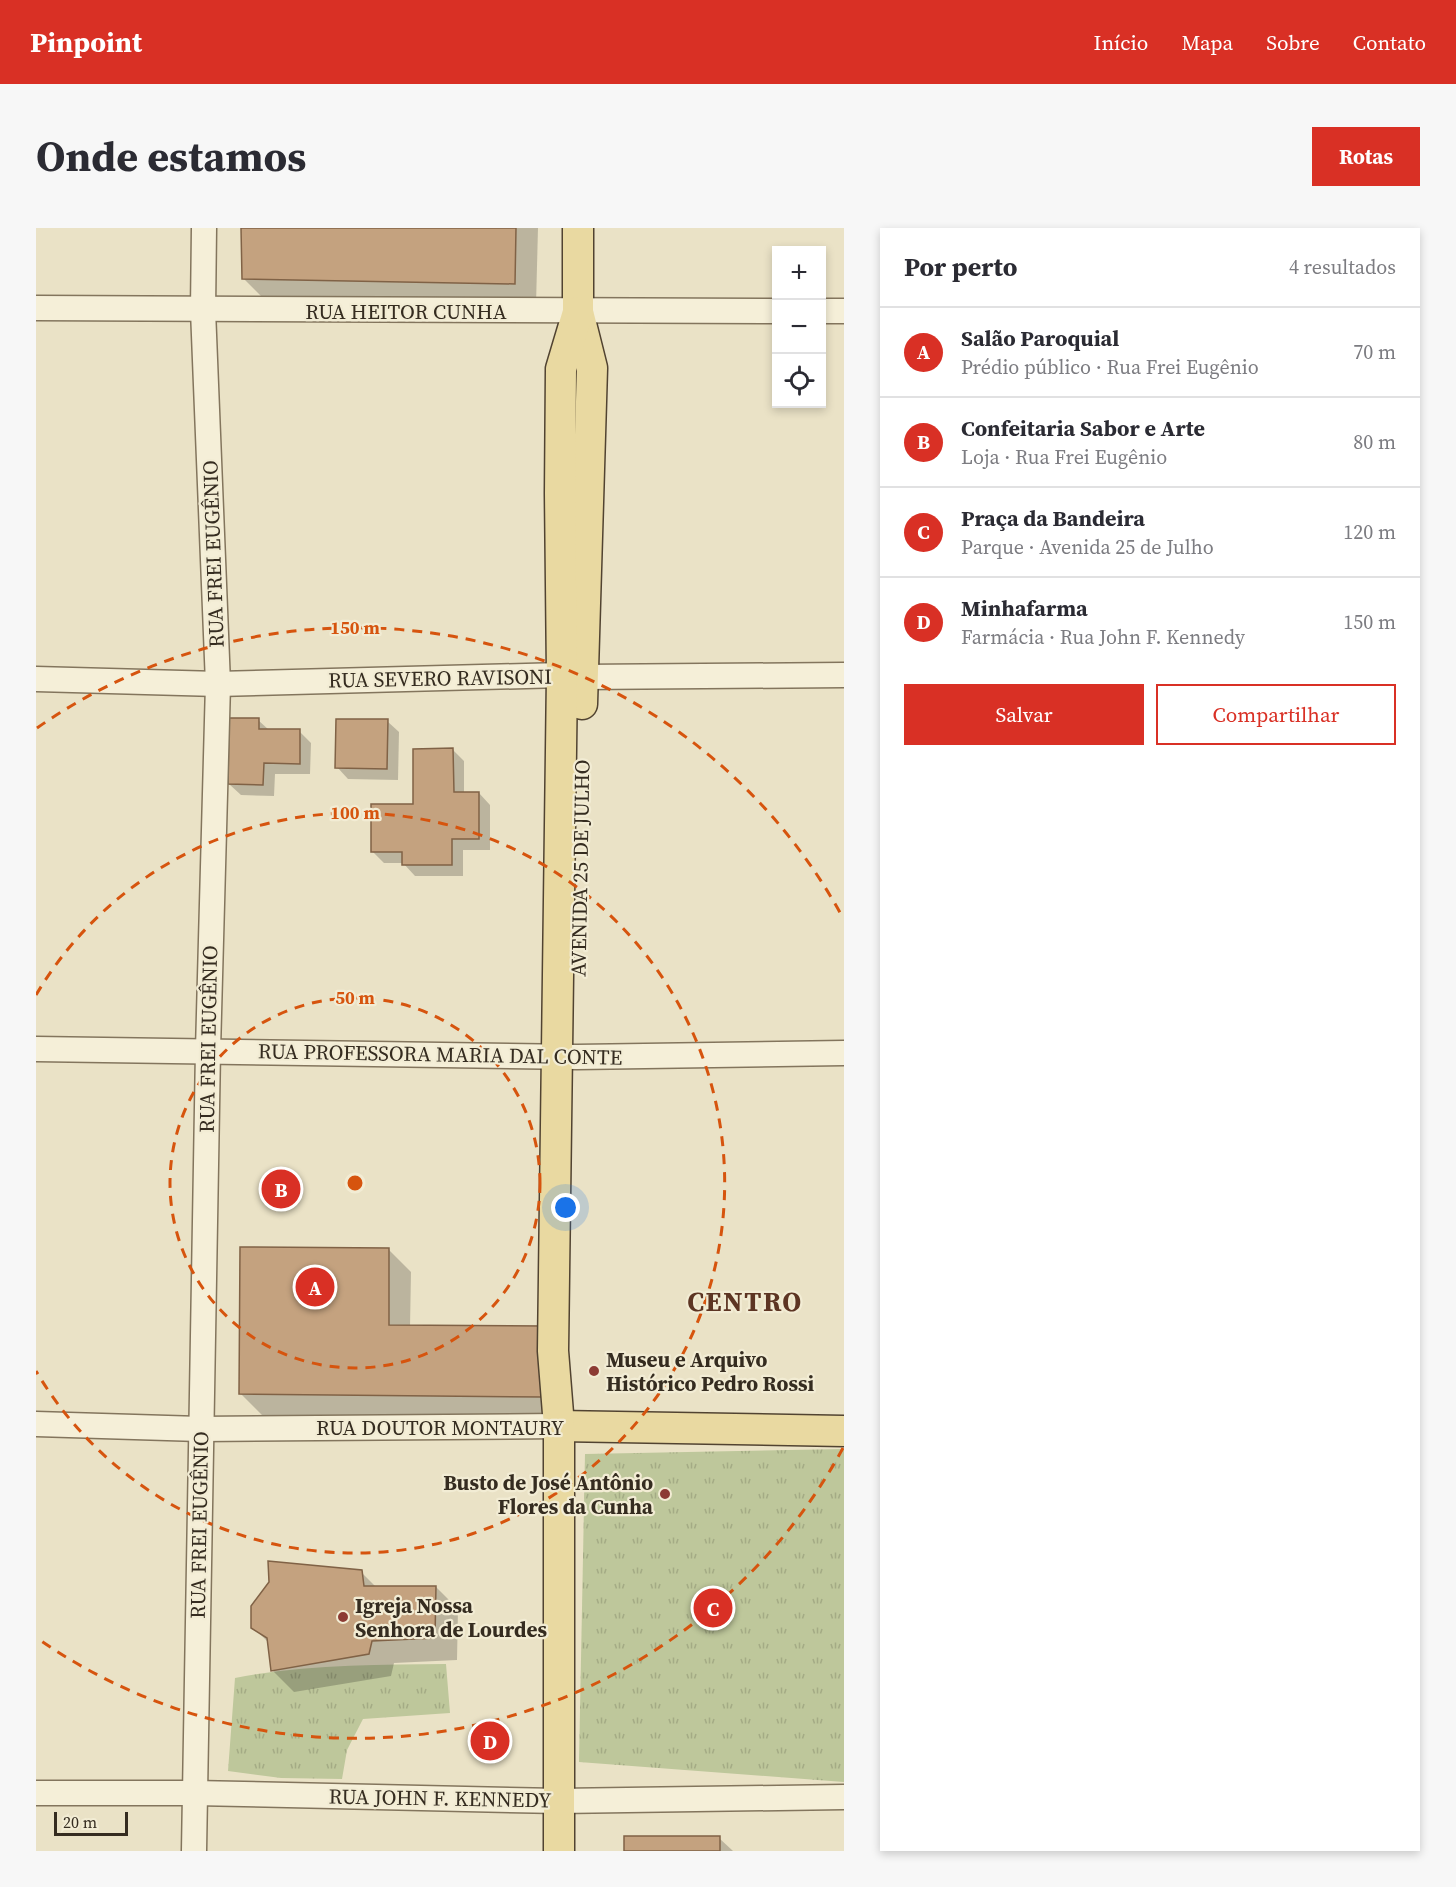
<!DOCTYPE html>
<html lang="pt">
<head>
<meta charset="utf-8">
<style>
  body { margin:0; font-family:"Source Serif 4",serif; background:#f7f7f7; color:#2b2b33 }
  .controls { position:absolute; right:18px; top:18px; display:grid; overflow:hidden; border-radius:0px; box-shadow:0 3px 9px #0003 }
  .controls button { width:54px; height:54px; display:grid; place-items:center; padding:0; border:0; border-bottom:2px solid #e1e1e2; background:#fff; color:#2b2b33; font:30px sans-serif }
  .scale { position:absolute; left:18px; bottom:15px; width:74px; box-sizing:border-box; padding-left:6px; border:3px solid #352c20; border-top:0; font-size:16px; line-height:21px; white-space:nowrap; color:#352c20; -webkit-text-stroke:4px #f2ecd4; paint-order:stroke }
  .you { position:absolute; left:530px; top:980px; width:21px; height:21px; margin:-15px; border:4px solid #fff; border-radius:50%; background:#1a73e8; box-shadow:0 0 0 9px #1a73e833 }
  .badge { display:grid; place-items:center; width:39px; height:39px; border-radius:50%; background:#d93025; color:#fff; font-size:20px; font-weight:700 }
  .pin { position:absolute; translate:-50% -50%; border:3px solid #fff; box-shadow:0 2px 6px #0006 }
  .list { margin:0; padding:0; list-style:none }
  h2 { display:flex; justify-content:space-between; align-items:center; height:78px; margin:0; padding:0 24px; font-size:26px }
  h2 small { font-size:20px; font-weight:400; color:#7c7c81 }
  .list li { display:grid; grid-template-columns:39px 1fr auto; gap:18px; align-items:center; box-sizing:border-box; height:90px; padding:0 24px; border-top:2px solid #e1e1e2 }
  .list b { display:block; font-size:22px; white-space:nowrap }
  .list p { margin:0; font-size:20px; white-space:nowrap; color:#7c7c81 }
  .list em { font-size:20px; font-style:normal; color:#7c7c81 }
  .actions { display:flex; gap:12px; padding:18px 24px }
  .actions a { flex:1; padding:14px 0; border:2px solid #d93025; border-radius:0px; text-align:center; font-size:21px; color:#d93025 }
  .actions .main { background:#d93025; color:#fff }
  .icon { flex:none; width:33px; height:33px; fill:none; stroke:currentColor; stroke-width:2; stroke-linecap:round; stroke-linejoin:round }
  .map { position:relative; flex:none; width:808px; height:1623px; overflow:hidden; border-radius:0px }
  header { display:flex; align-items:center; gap:36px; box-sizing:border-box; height:84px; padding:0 30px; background:#d93025; color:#fff }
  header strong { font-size:28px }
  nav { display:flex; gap:33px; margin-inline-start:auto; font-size:21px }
  .intro { display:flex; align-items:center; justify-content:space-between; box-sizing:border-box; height:144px; padding:0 36px }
  h1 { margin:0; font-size:42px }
  .button { padding:15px 27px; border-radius:0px; background:#d93025; color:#fff; font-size:21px; font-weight:700 }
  main { display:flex; gap:36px; padding:0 36px }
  aside { flex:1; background:#fff; border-radius:0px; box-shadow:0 3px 9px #0003 }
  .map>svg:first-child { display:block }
  .park { fill:url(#park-tufts) }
  .shadow { fill:#0003 }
  .building { fill:#c4a27f; stroke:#806246; stroke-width:1.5 }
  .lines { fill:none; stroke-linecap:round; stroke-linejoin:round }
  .minor-casing { stroke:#83755d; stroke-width:27 }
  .major-casing { stroke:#514331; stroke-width:33 }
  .minor { stroke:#f5efd8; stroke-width:24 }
  .major { stroke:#e9d9a1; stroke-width:30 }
  .ring { fill:none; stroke:#d6540e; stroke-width:3; stroke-dasharray:10 8 }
  .poi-dot { fill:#8c3b33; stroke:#f2ecd4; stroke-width:2 }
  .labels { text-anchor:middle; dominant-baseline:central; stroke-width:4.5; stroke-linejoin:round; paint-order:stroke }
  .street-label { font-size:21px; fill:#352c20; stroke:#f2ecd4 }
  .poi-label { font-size:21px; font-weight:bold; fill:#352c20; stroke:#f2ecd4; text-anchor:start }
  .district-label { font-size:27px; font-weight:bold; letter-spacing:1.5px; fill:#5d3523; stroke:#f2ecd4 }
  .centre { fill:#d6540e; stroke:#f2ecd4; stroke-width:3 }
  .ring-label { font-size:18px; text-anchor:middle; font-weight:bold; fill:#d6540e; stroke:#f2ecd4; stroke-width:4.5; stroke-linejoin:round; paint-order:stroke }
</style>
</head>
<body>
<header>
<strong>Pinpoint</strong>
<nav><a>Início</a><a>Mapa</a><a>Sobre</a><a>Contato</a></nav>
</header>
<div class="intro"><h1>Onde estamos</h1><a class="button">Rotas</a></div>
<main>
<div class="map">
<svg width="808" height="1623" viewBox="0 0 808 1623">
  <defs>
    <pattern id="park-tufts" width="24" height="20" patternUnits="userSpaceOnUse" patternTransform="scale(1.5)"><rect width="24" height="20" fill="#bec79b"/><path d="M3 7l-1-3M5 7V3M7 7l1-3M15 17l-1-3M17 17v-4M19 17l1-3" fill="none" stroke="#a4ab85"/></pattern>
  </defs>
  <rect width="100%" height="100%" fill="#eae2c6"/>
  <g class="park">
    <path d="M 808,1221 L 808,1554 L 543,1534 L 549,1226 Z"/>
    <path d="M 410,1436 L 414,1485 L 327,1491 L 311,1522 L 306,1551 L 245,1550 L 192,1543 L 199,1450 C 268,1436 340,1437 410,1436 Z"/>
  </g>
  <g class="shadow">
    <path d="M 206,0 L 502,0 L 500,77 L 229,72 L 207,50 Z"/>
    <path d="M 222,492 L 233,502 L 263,503 L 275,515 L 274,546 L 239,546 L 238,568 L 205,567 L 193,556 Z"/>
    <path d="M 351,493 L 363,504 L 362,552 L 312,551 L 301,539 Z"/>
    <path d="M 417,522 L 428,533 L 428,566 L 443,565 L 454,577 L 454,622 L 427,622 L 427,648 L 379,648 L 367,635 L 348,635 L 337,624 L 378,578 Z"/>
    <path d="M 353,1022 L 375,1044 L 374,1099 L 507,1100 L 529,1190 L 227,1188 L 205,1166 Z"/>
    <path d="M 325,1344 L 341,1360 L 400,1359 L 422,1381 L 421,1432 L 358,1435 L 355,1448 L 258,1464 L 236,1442 L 233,1415 L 217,1399 Z"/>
    <path d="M 683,1610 L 697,1623 L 590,1623 Z"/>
  </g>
  <g class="building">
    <path d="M 205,0 L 480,0 L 479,56 L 206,51 Z"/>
    <path d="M 193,490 L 223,490 L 223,501 L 264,501 L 264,536 L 228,535 L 227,557 L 192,556 Z"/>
    <path d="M 300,491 L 352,491 L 351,541 L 299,540 Z"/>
    <path d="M 417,520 L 418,564 L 443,564 L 443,611 L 416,611 L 416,637 L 366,637 L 366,624 L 335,624 L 335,576 L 377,576 L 377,521 Z"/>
    <path d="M 204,1019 L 353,1020 L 353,1097 L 508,1098 L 507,1169 L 203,1166 Z"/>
    <path d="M 232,1333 L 326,1342 L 328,1358 L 400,1358 L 399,1410 L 336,1413 L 333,1426 L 235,1443 L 231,1410 L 215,1400 L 215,1378 L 233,1354 Z"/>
    <rect x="588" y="1608" width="96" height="15"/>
  </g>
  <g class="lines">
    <g class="minor-casing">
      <g id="minor">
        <path d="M 0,80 L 740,83"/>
        <path d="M 786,83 L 808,83"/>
        <path d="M 0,451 L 182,456 L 526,447 L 547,449 L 808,447"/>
        <path d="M 0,821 L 541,829 L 808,825"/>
        <path d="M 0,1196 L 164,1201 L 523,1198"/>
        <path d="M 0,1565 L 158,1565 L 523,1573 L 808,1569"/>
        <path d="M 158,1623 L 172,822 L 182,456 L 167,82 L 168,0"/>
      </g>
    </g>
    <g class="major-casing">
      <g id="major">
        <path d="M 542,0 L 542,84 L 556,140 L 546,476"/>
        <path d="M 523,1198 L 808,1203"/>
        <path d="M 523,1623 L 523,1198 L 517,1123 L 526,447 L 524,265 L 525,141 L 542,84"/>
      </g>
    </g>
    <use href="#minor" class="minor"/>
    <use href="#major" class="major"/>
  </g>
  <g class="ring">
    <circle cx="319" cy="955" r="185"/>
    <path d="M0 767A370 370 0 1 1 0 1143"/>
    <path d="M807 1220A555 555 0 0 1 1 1410M1 500A555 555 0 0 1 807 690"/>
  </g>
  <g class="poi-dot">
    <circle cx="558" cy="1143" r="6"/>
    <circle cx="629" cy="1266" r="6"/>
    <circle cx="307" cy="1389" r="6"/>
  </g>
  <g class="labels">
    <g class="street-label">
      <text x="370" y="83">RUA HEITOR CUNHA</text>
      <text transform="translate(177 326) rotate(-92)">RUA FREI EUGÊNIO</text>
      <text transform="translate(404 450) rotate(-1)">RUA SEVERO RAVISONI</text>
      <text transform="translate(544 640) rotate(-89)">AVENIDA 25 DE JULHO</text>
      <text transform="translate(172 811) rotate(-89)">RUA FREI EUGÊNIO</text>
      <text transform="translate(404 826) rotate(1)">RUA PROFESSORA MARIA DAL CONTE</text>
      <text x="404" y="1199">RUA DOUTOR MONTAURY</text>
      <text transform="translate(163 1297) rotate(-89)">RUA FREI EUGÊNIO</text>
      <text transform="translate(404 1570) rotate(1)">RUA JOHN F. KENNEDY</text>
    </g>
    <g class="poi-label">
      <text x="570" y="1131">Museu e Arquivo<tspan x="570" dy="24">Histórico Pedro Rossi</tspan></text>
      <text x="617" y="1254" text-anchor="end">Busto de José Antônio<tspan x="617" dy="24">Flores da Cunha</tspan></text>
      <text x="319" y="1377">Igreja Nossa<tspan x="319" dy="24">Senhora de Lourdes</tspan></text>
    </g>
    <g class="district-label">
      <text x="709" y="1073">CENTRO</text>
    </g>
  </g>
  <circle cx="319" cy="955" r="9" class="centre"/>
  <g class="ring-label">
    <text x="319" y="406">150 m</text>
    <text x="319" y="591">100 m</text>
    <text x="319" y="776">50 m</text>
  </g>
</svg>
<div class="controls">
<button>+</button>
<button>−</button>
<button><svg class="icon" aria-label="locate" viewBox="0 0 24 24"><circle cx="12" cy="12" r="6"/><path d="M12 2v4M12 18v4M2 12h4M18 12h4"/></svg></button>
</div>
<div class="scale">20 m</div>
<div class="you"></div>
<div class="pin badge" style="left:279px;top:1059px">A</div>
<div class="pin badge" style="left:245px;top:961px">B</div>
<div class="pin badge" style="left:677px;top:1380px">C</div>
<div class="pin badge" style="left:454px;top:1513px">D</div>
</div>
<aside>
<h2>Por perto<small>4 resultados</small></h2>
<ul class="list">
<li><span class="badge">A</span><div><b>Salão Paroquial</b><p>Prédio público · Rua Frei Eugênio</p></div><em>70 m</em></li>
<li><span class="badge">B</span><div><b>Confeitaria Sabor e Arte</b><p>Loja · Rua Frei Eugênio</p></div><em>80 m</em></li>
<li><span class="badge">C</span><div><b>Praça da Bandeira</b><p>Parque · Avenida 25 de Julho</p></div><em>120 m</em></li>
<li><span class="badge">D</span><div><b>Minhafarma</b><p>Farmácia · Rua John F. Kennedy</p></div><em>150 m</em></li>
</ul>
<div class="actions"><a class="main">Salvar</a><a>Compartilhar</a></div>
</aside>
</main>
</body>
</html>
